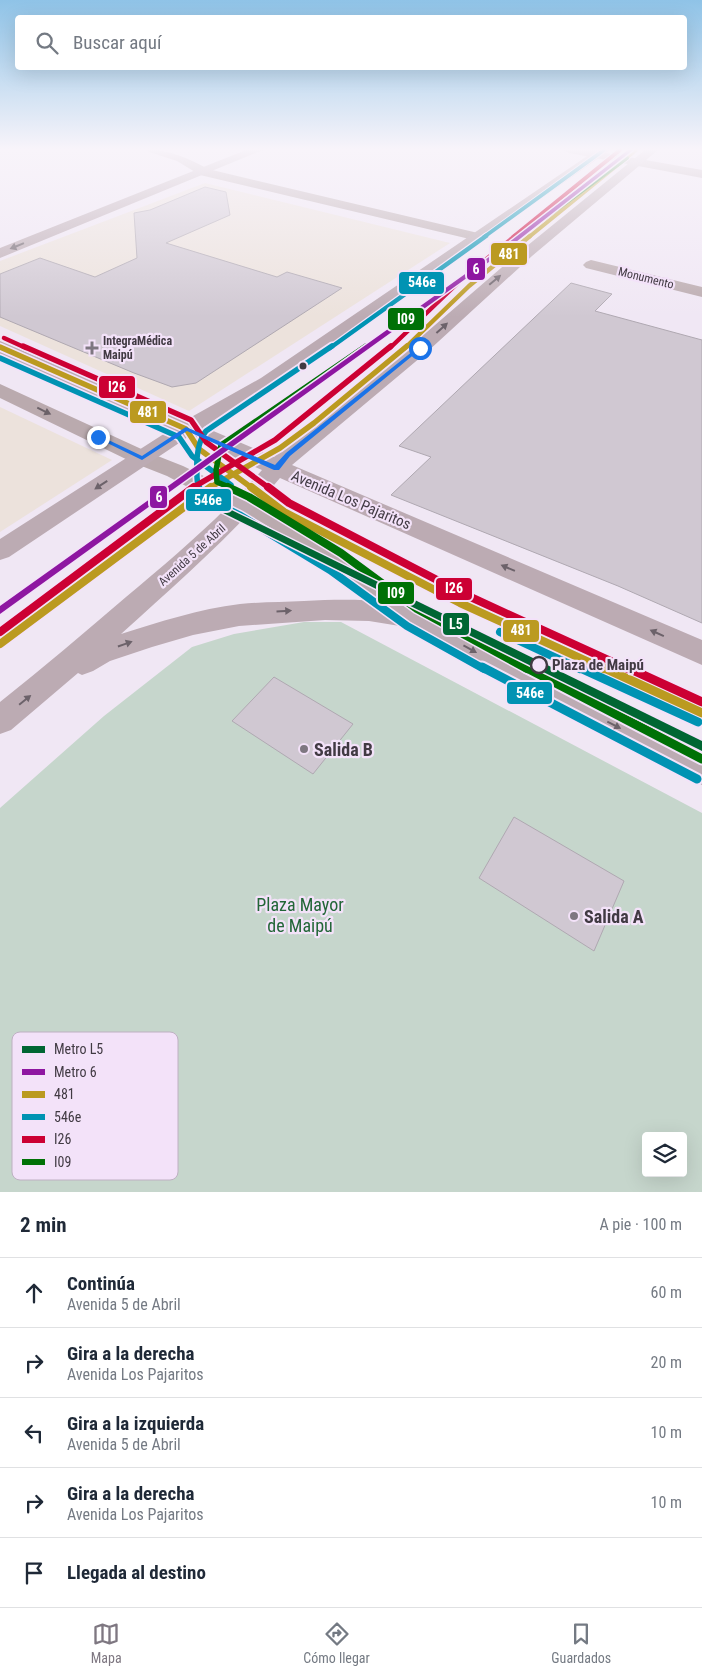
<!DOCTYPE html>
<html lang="es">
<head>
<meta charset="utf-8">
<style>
  body { margin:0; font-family:"Roboto Condensed",sans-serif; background:#f2f2f3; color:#1f2937 }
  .controls { position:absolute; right:15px; bottom:15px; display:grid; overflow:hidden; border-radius:5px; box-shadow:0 5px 20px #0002 }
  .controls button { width:45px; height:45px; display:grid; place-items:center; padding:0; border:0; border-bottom:1px solid #e0e1e3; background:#fff; color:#1f2937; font:25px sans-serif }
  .stop { position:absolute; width:15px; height:15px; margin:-11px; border:4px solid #1a73e8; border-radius:50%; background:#fff }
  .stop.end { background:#1a73e8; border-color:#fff; box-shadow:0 1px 5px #0008 }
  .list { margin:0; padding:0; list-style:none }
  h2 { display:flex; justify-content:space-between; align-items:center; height:65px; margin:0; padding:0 20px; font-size:21px }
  h2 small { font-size:16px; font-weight:400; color:#747a83 }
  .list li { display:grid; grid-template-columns:32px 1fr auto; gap:15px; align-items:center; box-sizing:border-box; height:70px; padding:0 20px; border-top:1px solid #e0e1e3 }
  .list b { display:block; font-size:19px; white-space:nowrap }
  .list p { margin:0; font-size:16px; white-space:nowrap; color:#747a83 }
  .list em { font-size:16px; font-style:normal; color:#747a83 }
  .icon { flex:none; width:28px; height:28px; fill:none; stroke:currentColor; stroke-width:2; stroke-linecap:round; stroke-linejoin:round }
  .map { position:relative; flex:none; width:702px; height:1192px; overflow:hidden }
  .search { position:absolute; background:#fff; box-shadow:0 5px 20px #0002; left:15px; right:15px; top:15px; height:55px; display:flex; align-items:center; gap:12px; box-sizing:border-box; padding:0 18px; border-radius:5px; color:#747a83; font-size:19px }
  .sheet { height:415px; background:#fff }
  nav { display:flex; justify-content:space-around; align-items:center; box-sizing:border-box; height:70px; border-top:1px solid #e0e1e3; background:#fff; font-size:14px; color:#747a83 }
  nav a { display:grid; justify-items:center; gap:2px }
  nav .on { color:#7e7781 }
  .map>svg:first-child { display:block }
  .commercial { fill:#ece2dc }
  .green { fill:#c6d6cc; fill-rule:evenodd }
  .building { fill:#d0c8d2; stroke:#afa8b1 }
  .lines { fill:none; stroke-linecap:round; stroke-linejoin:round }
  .minor { fill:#baaaae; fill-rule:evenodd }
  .major { fill:#bcabb3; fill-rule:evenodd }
  .bus-1-far4-casing { stroke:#f3e2f9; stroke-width:5.5 }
  .bus-1-far3-casing { stroke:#f3e2f9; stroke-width:7 }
  .bus-1-far2-casing { stroke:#f3e2f9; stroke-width:9 }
  .bus-1-far1-casing { stroke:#f3e2f9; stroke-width:11 }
  .bus-1-casing { stroke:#f3e2f9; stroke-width:13 }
  .bus-2-far4-casing { stroke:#f3e2f9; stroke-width:5.5 }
  .bus-2-far3-casing { stroke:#f3e2f9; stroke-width:7 }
  .bus-2-far2-casing { stroke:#f3e2f9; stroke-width:9 }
  .bus-2-far1-casing { stroke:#f3e2f9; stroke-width:11 }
  .bus-2-casing { stroke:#f3e2f9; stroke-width:13 }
  .bus-3-far4-casing { stroke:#f3e2f9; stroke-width:5.5 }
  .bus-3-far3-casing { stroke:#f3e2f9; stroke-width:7 }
  .bus-3-far2-casing { stroke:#f3e2f9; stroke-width:9 }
  .bus-3-far1-casing { stroke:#f3e2f9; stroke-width:11 }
  .bus-3-casing { stroke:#f3e2f9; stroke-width:13 }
  .bus-4-far4-casing { stroke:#f3e2f9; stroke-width:5.5 }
  .bus-4-far3-casing { stroke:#f3e2f9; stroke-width:7 }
  .bus-4-far2-casing { stroke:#f3e2f9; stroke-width:9 }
  .bus-4-far1-casing { stroke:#f3e2f9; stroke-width:11 }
  .bus-4-casing { stroke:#f3e2f9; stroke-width:13 }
  .bus-1-far4 { stroke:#bb9a20; stroke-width:4 }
  .bus-1-far3 { stroke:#bb9a20; stroke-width:4.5 }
  .bus-1-far2 { stroke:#bb9a20; stroke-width:5.5 }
  .bus-1-far1 { stroke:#bb9a20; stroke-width:8 }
  .bus-1 { stroke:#bb9a20; stroke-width:9 }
  .bus-2-far4 { stroke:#0093b3; stroke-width:4 }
  .bus-2-far3 { stroke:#0093b3; stroke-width:4.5 }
  .bus-2-far2 { stroke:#0093b3; stroke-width:5.5 }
  .bus-2-far1 { stroke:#0093b3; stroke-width:8 }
  .bus-2 { stroke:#0093b3; stroke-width:9 }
  .bus-3-far4 { stroke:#c03; stroke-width:4 }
  .bus-3-far3 { stroke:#c03; stroke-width:4.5 }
  .bus-3-far2 { stroke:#c03; stroke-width:5.5 }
  .bus-3-far1 { stroke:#c03; stroke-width:8 }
  .bus-3 { stroke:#c03; stroke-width:9 }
  .bus-4-far4 { stroke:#007106; stroke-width:4 }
  .bus-4-far3 { stroke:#007106; stroke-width:4.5 }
  .bus-4-far2 { stroke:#007106; stroke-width:5.5 }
  .bus-4-far1 { stroke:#007106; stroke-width:8 }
  .bus-4 { stroke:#007106; stroke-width:9 }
  .metro-1-casing { stroke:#f3e2f9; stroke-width:3 }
  .metro-2-casing { stroke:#f3e2f9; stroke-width:3 }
  .metro-1 { fill:#063; fill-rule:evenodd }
  .metro-2 { fill:#8e16a1; fill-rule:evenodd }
  .oneway { fill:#6c626a }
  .oneway2 { fill:#6b6168 }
  .route { fill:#1a73e8 }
  .poi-dot { fill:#7e7781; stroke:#f3e2f9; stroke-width:2 }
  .bus-dot { fill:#413a43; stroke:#f3e2f9; stroke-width:2 }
  .stop-dot { fill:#f3e2f9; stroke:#413a43; stroke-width:2.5 }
  .labels { text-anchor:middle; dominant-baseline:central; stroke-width:4.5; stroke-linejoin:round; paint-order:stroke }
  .far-street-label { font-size:12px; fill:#413a43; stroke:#f3e2f9 }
  .far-poi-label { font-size:12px; font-weight:bold; fill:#413a43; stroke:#f3e2f9; text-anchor:start }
  .street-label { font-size:15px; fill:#413a43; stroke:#f3e2f9 }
  .stop-label { font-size:15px; font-weight:bold; fill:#413a43; stroke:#f3e2f9; text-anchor:start }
  .near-poi-label { font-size:18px; font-weight:bold; fill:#413a43; stroke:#f3e2f9; text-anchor:start }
  .near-park-label { font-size:18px; fill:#226637; stroke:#f3e2f9 }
  .key { fill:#f3e2f9; stroke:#beb0c2; stroke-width:1 }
  .key-label { font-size:14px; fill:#413a43 }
  .line-badge { stroke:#f3e2f9; stroke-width:2 }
  .badge-label { font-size:14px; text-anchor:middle; font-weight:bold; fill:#fff }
</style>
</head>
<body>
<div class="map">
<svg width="702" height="1192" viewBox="0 0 702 1192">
  <rect width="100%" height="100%" fill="#f0e7f4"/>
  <g class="commercial">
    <path d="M 205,183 L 450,243 L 189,411 L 0,326 L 0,261 Z"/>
    <path d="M 0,407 L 112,460 L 0,532 Z"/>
  </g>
  <path class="green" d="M 304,622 L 341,622 L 702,813 L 702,1192 L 0,1192 L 0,808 L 104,716 L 192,647 L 234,634 ZM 646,1136 L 683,1136 L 683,1173 L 646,1173 Z"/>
  <g class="building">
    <path d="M 205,187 L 226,192 L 230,215 L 166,243 L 277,277 L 287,272 L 342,288 L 196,383 L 172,387 L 134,373 L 0,317 L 0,274 L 40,258 L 95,277 L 137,258 L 134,213 L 150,210 Z"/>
    <path d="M 571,283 L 612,294 L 595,311 L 702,340 L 702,623 L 618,586 L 391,495 L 431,457 L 399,446 Z"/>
    <path d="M 274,677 L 353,724 L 313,774 L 232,721 Z"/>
    <path d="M 514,817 L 624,881 L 594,951 L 479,878 Z"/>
  </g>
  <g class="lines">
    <g class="minor">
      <path d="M 147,150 C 171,150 188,158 208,169 L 478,233 L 483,234 L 485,237 L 483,240 L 478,241 L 200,175 L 177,161 L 149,152 Z"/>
      <path d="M 563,150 L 589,150 L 702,170 L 702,178 L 569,153 Z"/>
      <path d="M 591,260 L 702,287 L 702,297 L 586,268 L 583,265 L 586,262 Z"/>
      <path d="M 0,384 L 150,453 L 183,466 L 253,500 L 345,556 L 422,609 L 426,617 L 422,625 L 412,628 L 402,625 L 327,568 L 235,512 L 167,476 L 134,463 L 0,398 Z"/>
    </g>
    <g class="major">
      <path d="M 246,150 L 263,150 L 0,258 L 0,248 Z"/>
      <path d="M 596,150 L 610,150 L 275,386 L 204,427 L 274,457 L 280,450 L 413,344 L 522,250 L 645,150 L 658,150 L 532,256 L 427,352 L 292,465 L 702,640 L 702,665 L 280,478 C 232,536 176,584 121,634 C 159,622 199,609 240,604 C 261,602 283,602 304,601 C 343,599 385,598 422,609 L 554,680 L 702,753 L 702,785 L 532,698 L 406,627 L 369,621 L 325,620 L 239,626 L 193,635 L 152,647 L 110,661 L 93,671 L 82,675 L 78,673 L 11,730 L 0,734 L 0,702 C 43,668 84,633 126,597 C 174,557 221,517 262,470 L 188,437 L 9,557 L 0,560 L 0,539 L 170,430 L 0,354 L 0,341 L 186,420 L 261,378 Z"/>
    </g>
    <g class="bus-1-far4-casing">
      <path id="bus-1-far4" d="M 529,237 L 636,150"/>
    </g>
    <g class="bus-1-far3-casing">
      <path id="bus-1-far3" d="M 405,348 L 469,286 L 530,236"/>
    </g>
    <g class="bus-1-far2-casing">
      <g id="bus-1-far2">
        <path d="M 0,347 L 186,429 L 199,449 L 252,488"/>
        <path d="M 209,488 L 280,448 L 314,423 L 407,346"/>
      </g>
    </g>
    <g class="bus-1-far1-casing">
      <g id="bus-1-far1">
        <path d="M 251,487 L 284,512 L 460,603 L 604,669"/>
        <path d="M 0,644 L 211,487"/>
      </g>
    </g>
    <g class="bus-1-casing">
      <path id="bus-1" d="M 602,667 L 702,713"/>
    </g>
    <g class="bus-2-far4-casing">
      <path id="bus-2-far4" d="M 484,237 L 604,150"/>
    </g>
    <g class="bus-2-far3-casing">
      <path id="bus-2-far3" d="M 330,348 L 486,236"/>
    </g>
    <g class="bus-2-far2-casing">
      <g id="bus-2-far2">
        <path d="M 0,358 L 179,437 L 192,456 L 231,485"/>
        <path d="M 198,488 C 196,471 195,445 206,431 L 332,346"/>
      </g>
    </g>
    <g class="bus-2-far1-casing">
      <g id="bus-2-far1">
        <path d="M 198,487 L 202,497 L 239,515 L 330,570 L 407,626 L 484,669"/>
        <path d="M 500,632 L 580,669"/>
      </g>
    </g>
    <g class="bus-2-casing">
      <g id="bus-2">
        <path d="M 482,667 L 697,779"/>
        <path d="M 578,667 L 698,722"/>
      </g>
    </g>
    <g class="bus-3-far4-casing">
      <path id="bus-3-far4" d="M 513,237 L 620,150"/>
    </g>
    <g class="bus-3-far3-casing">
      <g id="bus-3-far3">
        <path d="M 4,338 L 26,348"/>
        <path d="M 390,348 L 463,278 L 515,236"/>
      </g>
    </g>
    <g class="bus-3-far2-casing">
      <g id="bus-3-far2">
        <path d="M 23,346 L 191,420 L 206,442 L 269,488"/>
        <path d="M 192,488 L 275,440 L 391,346"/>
      </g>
    </g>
    <g class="bus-3-far1-casing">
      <g id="bus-3-far1">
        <path d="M 268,487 L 289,503 L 464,594 L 628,669"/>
        <path d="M 0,632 L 194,487"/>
      </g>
    </g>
    <g class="bus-3-casing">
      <path id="bus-3" d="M 626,667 L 702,702"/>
    </g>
    <g class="bus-4-far4-casing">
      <path id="bus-4-far4" d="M 519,237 L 627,158"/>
    </g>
    <g class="bus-4-far3-casing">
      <path id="bus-4-far3" d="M 364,348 L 425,306 L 521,236"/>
    </g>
    <g class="bus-4-far2-casing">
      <path id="bus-4-far2" d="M 231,488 L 217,482 L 216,470 L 221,445 L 366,346"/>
    </g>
    <g class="bus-4-far1-casing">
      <path id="bus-4-far1" d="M 228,487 L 249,497 L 341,553 L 417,609 L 527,669"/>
    </g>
    <g class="bus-4-casing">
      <path id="bus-4" d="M 525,667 L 702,759"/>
    </g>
    <use href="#bus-1-far4" class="bus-1-far4"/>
    <use href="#bus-1-far3" class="bus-1-far3"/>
    <use href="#bus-1-far2" class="bus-1-far2"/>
    <use href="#bus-1-far1" class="bus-1-far1"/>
    <use href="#bus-1" class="bus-1"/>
    <use href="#bus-2-far4" class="bus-2-far4"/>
    <use href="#bus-2-far3" class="bus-2-far3"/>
    <use href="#bus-2-far2" class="bus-2-far2"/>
    <use href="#bus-2-far1" class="bus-2-far1"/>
    <use href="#bus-2" class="bus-2"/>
    <use href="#bus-3-far4" class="bus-3-far4"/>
    <use href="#bus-3-far3" class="bus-3-far3"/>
    <use href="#bus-3-far2" class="bus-3-far2"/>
    <use href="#bus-3-far1" class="bus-3-far1"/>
    <use href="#bus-3" class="bus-3"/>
    <use href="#bus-4-far4" class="bus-4-far4"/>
    <use href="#bus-4-far3" class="bus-4-far3"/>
    <use href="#bus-4-far2" class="bus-4-far2"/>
    <use href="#bus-4-far1" class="bus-4-far1"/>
    <use href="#bus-4" class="bus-4"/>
    <g class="metro-1-casing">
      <path id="metro-1" d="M 207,501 L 213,501 L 702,741 L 702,751 L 207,505 L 206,503 Z"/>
    </g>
    <g class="metro-2-casing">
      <path id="metro-2" d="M 628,150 L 633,150 L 507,249 L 0,614 L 0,606 L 503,247 Z"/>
    </g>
    <use href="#metro-1" class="metro-1"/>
    <use href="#metro-2" class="metro-2"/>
  </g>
  <defs><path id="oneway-solid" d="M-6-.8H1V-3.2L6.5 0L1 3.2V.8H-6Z" transform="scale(1.25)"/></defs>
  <g class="oneway">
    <use href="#oneway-solid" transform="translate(17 246) rotate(158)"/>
    <use href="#oneway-solid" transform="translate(495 280) rotate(-40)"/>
    <use href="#oneway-solid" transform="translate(442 328) rotate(-42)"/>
    <use href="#oneway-solid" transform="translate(101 485) rotate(147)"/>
    <use href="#oneway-solid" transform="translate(508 568) rotate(-157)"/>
    <use href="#oneway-solid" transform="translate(284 611) rotate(-3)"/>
    <use href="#oneway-solid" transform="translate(657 633) rotate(-156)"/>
    <use href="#oneway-solid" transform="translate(125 644) rotate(-19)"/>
    <use href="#oneway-solid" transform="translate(470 649) rotate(29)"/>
    <use href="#oneway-solid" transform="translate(25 700) rotate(-39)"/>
    <use href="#oneway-solid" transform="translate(614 725) rotate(27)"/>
  </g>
  <use class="oneway2" href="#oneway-solid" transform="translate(44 411) rotate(26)"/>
  <linearGradient id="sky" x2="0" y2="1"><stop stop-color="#8fc3e7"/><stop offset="0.47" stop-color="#f8f4fa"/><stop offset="1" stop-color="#f8f4fa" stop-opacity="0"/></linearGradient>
  <rect width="702" height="317" fill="url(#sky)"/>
  <path class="route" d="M 418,347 L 422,348 L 290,456 L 279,470 L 274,470 L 187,431 L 142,460 L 95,437 L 100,436 L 142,456 L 186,427 L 275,465 L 286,453 Z"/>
  <g class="poi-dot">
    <path d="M89.5 340.5h5v5h5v5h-5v5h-5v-5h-5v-5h5z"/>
    <circle cx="304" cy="749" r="5"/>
    <circle cx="574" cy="916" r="5"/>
  </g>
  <circle class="bus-dot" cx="303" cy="366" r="4.5"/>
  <circle class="stop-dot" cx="539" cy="665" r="8"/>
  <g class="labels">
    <g class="far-street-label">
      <text transform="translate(646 278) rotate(14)">Monumento</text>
      <text transform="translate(192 555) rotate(-42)">Avenida 5 de Abril</text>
    </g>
    <g class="far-poi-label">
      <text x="103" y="341">IntegraMédica<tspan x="103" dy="14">Maipú</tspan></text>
    </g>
    <g class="street-label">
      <text transform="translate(351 500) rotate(23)">Avenida Los Pajaritos</text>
    </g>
    <g class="stop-label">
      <text x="552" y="665">Plaza de Maipú</text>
    </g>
    <g class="near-poi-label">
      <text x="314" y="749">Salida B</text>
      <text x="584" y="916">Salida A</text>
    </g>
    <g class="near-park-label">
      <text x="300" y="904">Plaza Mayor<tspan x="300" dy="21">de Maipú</tspan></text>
    </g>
  </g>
  <rect x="12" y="1032" width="166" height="148" rx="8" class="key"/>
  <rect x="22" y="1046" width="23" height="7" fill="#063"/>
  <rect x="22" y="1069" width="23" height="6" fill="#8e16a1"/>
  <rect x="22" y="1091" width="23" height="7" fill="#bb9a20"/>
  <rect x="22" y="1114" width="23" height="6" fill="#0093b3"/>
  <rect x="22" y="1136" width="23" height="7" fill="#c03"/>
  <rect x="22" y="1159" width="23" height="6" fill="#007106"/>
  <g class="key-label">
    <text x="54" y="1054">Metro L5</text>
    <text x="54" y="1077">Metro 6</text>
    <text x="54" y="1099">481</text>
    <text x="54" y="1122">546e</text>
    <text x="54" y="1144">I26</text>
    <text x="54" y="1167">I09</text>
  </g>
  <g class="line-badge">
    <rect x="490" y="242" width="38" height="24" rx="5" fill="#bb9a20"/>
    <rect x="466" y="257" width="20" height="24" rx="5" fill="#8e16a1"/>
    <rect x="398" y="271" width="47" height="24" rx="5" fill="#0093b3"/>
    <rect x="387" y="307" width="38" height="24" rx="5" fill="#007106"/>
    <rect x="98" y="375" width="38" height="24" rx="5" fill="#c03"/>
    <rect x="129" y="400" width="38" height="24" rx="5" fill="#bb9a20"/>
    <rect x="149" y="485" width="19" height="24" rx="5" fill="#8e16a1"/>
    <rect x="185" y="488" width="47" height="24" rx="5" fill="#0093b3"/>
    <rect x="435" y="577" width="38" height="24" rx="5" fill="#c03"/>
    <rect x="377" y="581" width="38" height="24" rx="5" fill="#007106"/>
    <rect x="442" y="612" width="28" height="24" rx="5" fill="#063"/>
    <rect x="502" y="619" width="38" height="24" rx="5" fill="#bb9a20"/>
    <rect x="506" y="681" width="47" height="24" rx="5" fill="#0093b3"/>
  </g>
  <g class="badge-label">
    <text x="509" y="259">481</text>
    <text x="476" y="274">6</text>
    <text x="422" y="287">546e</text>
    <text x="406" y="324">I09</text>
    <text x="117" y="392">I26</text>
    <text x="148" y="417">481</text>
    <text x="159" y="502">6</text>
    <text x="208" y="505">546e</text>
    <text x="454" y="593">I26</text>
    <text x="396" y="598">I09</text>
    <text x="456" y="629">L5</text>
    <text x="521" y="635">481</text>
    <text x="530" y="698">546e</text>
  </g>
</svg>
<div class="controls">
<button><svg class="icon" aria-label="layers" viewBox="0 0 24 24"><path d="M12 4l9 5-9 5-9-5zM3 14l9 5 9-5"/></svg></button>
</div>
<div class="stop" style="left:420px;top:348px"></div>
<div class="stop end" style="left:98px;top:437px"></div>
<div class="search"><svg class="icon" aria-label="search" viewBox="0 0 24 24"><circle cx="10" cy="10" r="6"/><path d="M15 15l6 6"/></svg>Buscar aquí</div>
</div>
<section class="sheet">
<h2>2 min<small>A pie · 100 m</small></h2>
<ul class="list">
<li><svg class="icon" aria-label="ahead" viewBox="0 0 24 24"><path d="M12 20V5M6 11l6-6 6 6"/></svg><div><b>Continúa</b><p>Avenida 5 de Abril</p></div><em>60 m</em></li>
<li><svg class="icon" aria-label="right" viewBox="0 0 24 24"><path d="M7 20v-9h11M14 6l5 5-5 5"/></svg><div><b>Gira a la derecha</b><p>Avenida Los Pajaritos</p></div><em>20 m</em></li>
<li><svg class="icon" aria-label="left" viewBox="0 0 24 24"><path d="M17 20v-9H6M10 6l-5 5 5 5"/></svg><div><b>Gira a la izquierda</b><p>Avenida 5 de Abril</p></div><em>10 m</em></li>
<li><svg class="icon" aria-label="right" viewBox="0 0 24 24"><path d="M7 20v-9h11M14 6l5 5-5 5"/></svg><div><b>Gira a la derecha</b><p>Avenida Los Pajaritos</p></div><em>10 m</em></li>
<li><svg class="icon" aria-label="arrive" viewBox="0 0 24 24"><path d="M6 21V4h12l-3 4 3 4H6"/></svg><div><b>Llegada al destino</b></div></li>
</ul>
</section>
<nav>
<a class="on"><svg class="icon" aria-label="map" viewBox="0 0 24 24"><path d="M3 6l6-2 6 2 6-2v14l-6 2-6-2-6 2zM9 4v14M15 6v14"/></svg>Mapa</a>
<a><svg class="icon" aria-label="directions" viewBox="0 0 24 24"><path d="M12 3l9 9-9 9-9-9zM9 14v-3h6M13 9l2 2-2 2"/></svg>Cómo llegar</a>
<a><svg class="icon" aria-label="saved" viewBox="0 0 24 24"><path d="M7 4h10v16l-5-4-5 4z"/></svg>Guardados</a>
</nav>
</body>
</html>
